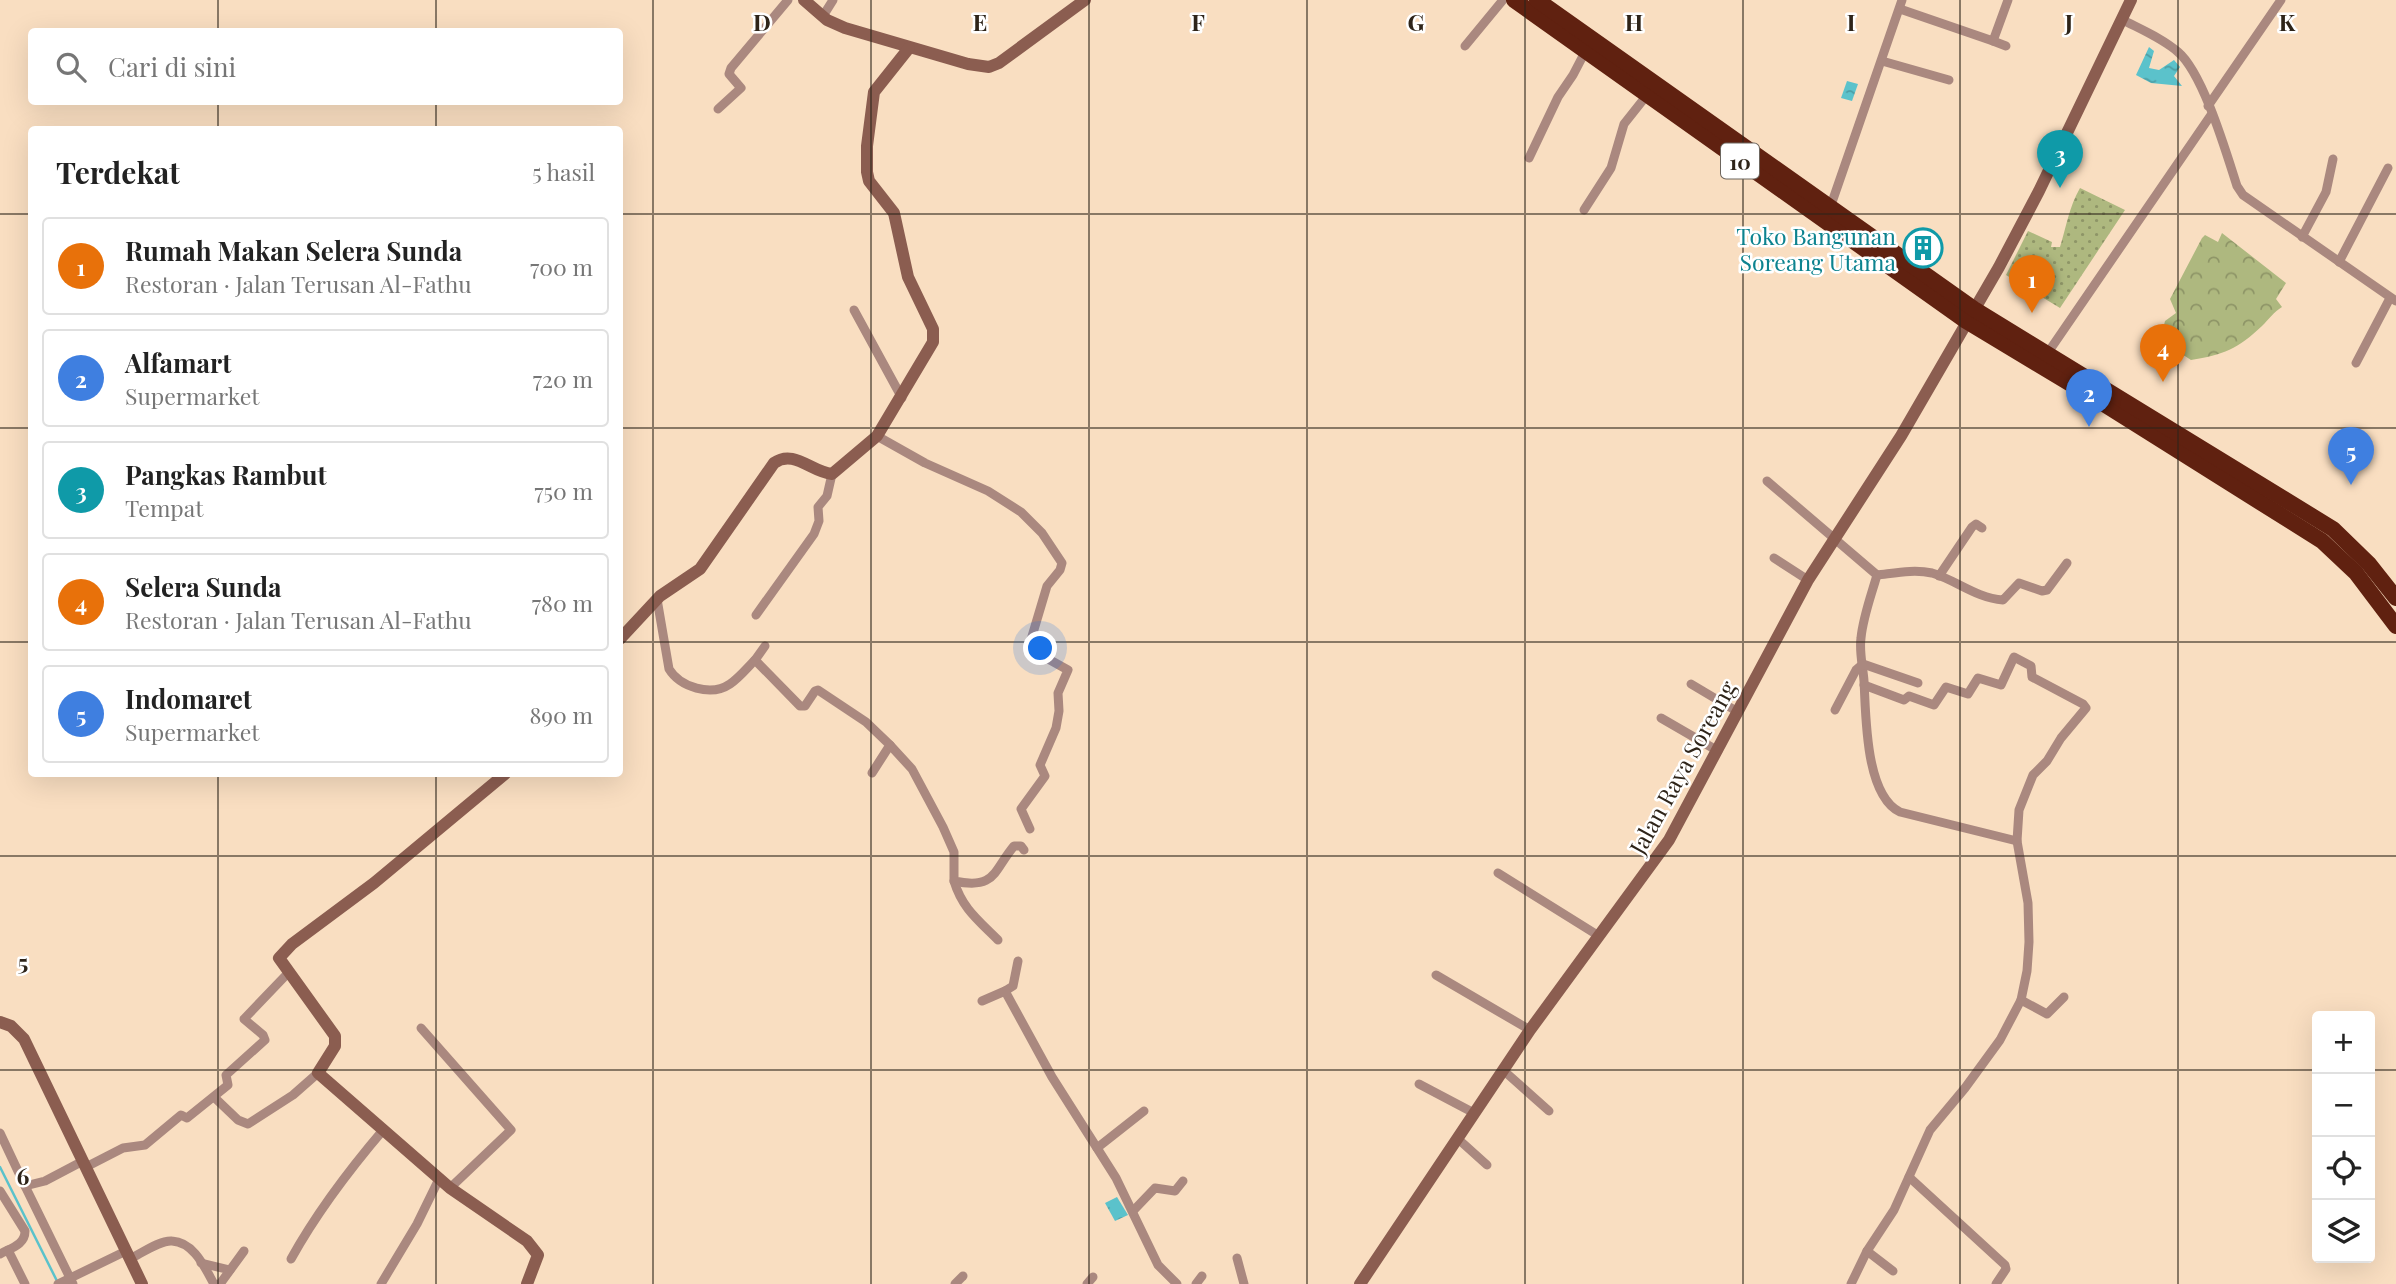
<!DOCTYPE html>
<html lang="id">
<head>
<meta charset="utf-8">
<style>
  body { margin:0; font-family:"Playfair Display",serif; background:#f2f2f2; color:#222 }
  .controls { position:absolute; right:21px; bottom:21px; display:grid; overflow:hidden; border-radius:7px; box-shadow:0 7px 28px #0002 }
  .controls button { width:63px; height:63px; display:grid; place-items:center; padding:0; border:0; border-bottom:2px solid #e0e0e0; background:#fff; color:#222; font:35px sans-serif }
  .you { position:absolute; left:1041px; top:649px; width:24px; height:24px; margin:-18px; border:5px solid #fff; border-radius:50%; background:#1a73e8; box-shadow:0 0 0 10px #1a73e833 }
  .badge { display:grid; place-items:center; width:46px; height:46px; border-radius:50%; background:#0f766e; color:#fff; font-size:23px; font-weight:700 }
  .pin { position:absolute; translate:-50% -58px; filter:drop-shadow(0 2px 4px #0008) }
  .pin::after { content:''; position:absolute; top:37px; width:24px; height:21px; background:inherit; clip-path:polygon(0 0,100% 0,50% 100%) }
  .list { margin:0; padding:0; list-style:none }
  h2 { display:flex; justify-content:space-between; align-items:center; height:91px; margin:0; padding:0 28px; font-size:30px }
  h2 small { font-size:23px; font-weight:400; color:#767676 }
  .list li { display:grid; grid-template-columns:46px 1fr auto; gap:21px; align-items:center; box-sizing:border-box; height:98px; margin:0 14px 14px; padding:0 14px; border:2px solid #e0e0e0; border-radius:7px }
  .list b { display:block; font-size:26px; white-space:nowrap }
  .list p { margin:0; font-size:23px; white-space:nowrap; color:#767676 }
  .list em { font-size:23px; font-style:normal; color:#767676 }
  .icon { flex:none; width:38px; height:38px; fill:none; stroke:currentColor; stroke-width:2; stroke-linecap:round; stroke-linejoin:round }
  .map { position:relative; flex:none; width:2396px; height:1284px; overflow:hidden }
  .search { position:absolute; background:#fff; box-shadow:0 7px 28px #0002; left:28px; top:28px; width:595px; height:77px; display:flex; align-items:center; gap:18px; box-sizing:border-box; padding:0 24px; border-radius:7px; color:#767676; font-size:26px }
  .panel { position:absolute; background:#fff; box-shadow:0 7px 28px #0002; left:28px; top:126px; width:595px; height:651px; border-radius:7px }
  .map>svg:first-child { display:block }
  .grass { fill:url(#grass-dots) }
  .forest { fill:url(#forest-crowns) }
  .water { fill:url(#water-ripples) }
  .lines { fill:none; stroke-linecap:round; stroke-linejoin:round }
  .stream { stroke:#5bc2cb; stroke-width:2.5 }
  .street { stroke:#aa887f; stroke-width:9 }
  .secondary { stroke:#8b5d50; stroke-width:12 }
  .highway { stroke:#602110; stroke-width:16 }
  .grid { fill:none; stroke:#2e2419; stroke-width:2; stroke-opacity:0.55 }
  .labels { text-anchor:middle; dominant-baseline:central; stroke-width:5; stroke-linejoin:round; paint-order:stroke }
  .shield { fill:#fff; stroke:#6d665e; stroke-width:2 }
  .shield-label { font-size:21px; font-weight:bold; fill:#2e2419 }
  .culture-label { font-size:23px; fill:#0d838f; stroke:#fff; text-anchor:end }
  .street-label { font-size:23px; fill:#2e2419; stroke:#fff }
  .grid-label { font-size:23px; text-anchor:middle; font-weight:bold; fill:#2e2419; stroke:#fff; stroke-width:5; stroke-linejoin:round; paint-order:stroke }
</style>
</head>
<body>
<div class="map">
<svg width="2396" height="1284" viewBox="0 0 2396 1284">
  <defs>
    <pattern id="grass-dots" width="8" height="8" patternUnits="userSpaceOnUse" patternTransform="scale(1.75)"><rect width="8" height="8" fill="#aeb87f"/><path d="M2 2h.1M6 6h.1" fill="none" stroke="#8e9567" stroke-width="1.8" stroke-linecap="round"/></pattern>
    <pattern id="forest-crowns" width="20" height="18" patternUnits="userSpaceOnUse" patternTransform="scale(1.75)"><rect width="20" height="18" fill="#aeb87f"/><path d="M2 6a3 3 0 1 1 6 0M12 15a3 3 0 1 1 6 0" fill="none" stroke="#8e9567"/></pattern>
    <pattern id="water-ripples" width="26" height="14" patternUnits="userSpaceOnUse" patternTransform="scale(1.75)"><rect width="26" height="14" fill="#5bc2cb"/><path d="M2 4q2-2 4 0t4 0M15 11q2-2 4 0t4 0" fill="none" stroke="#4c9da4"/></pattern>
  </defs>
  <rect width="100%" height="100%" fill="#f9dec1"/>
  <path class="grass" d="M 2080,188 L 2125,210 L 2060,308 L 2006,275 L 2028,231 L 2052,242 L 2051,247 L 2060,247 C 2066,228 2069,207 2080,188 Z"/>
  <path class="forest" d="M 2222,233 L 2286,283 L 2276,299 L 2282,307 C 2274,312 2269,319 2262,326 C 2238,349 2223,355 2191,360 L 2168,345 L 2176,334 L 2164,325 L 2165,321 L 2176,313 L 2170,299 L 2202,238 L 2205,235 L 2218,242 Z"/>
  <g class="water">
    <path d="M 2149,47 L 2154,51 L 2149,68 L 2159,70 L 2174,60 L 2180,67 L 2174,76 L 2182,86 L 2151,83 L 2136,75 Z"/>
    <path d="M 1847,81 L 1858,84 L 1852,101 L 1841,98 Z"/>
    <path d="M 1117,1197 L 1128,1215 L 1115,1221 L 1105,1203 Z"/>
  </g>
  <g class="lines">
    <path class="stream" d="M 0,1167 L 58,1283"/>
    <g class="street">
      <path d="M 1900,9 L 1993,41 L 2008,0"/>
      <path d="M 823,16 L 833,0"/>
      <path d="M 2121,19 C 2140,29 2162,38 2178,52 C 2203,73 2226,152 2237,186 L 2243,195 L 2396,301"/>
      <path d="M 1993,41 L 2006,46"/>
      <path d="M 1465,46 L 1503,0"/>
      <path d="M 1882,61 L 1949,80"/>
      <path d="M 2208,106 L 2281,0"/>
      <path d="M 718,109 L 741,88 L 729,74 L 731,68 L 788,0"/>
      <path d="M 1529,158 L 1558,97 L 1573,75 L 1585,52"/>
      <path d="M 1830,208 L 1902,0"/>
      <path d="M 1584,210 L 1611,168 L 1624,124 L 1647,95"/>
      <path d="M 2302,237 L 2326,192 L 2333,159"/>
      <path d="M 2339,262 L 2388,168"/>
      <path d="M 854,310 L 902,398"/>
      <path d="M 2047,354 L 2211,115"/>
      <path d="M 2356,363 L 2390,298"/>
      <path d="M 877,436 L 925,463 L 988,491 L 1021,512 L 1042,533 L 1062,563 L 1060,570 L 1047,586 L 1030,643 L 1030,647 L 1041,655 L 1068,670 L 1058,693 L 1059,711 L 1056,728 L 1040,765 L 1045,776 L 1021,809 L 1030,829"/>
      <path d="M 1767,481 L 1877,575 C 1871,596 1863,617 1861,638 C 1859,652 1863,667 1864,681 C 1866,715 1865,795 1900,812 L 2017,841"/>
      <path d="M 1774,558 L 1808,580"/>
      <path d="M 1877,575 C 1895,573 1914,569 1932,573 C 1956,580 1976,598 2003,600 L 2019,583 L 2042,591 L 2047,590 L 2067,563"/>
      <path d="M 1939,576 L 1972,527 L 1976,524 L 1982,528"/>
      <path d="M 657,599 L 669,669 C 680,687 711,697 730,684 C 739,678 747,668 755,660 L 800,706 L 805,706 L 815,691 L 818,690 L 866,722 L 890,745 L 872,773"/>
      <path d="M 756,615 L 814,534 L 819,521 L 818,507 L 827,496 L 832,474"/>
      <path d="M 755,660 L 765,646"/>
      <path d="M 1691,684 L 1738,712"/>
      <path d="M 1835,710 L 1856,670 L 1863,664 L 1918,683"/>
      <path d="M 1661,718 L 1718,751"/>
      <path d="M 890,745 L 912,769 L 943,827 L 954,852 L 954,881 C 996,890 993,871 1014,846 L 1021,846 L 1024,850"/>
      <path d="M 1498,873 L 1599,936"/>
      <path d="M 954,881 C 962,908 978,920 998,940"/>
      <path d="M 1436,975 L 1530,1030"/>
      <path d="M 1005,991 L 1013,986 L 1018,961"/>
      <path d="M 2021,1000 L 2047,1014 L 2064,997"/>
      <path d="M 982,1001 L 1005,991 L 1052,1077 L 1116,1178 L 1158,1265 L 1177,1284"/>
      <path d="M 421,1028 L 511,1130 L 450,1188"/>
      <path d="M 1503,1070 L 1549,1111"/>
      <path d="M 1419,1084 L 1474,1113"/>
      <path d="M 215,1098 L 238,1120 L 248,1124 L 293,1095 L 318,1073"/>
      <path d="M 0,1133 L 25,1186 L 45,1181 L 83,1161"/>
      <path d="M 1457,1138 L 1487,1165"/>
      <path d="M 1097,1148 L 1144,1111"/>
      <path d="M 86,1167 L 123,1148 L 145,1145 L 181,1115 L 187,1118 L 228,1085 L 226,1075 L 265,1040 L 263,1035 L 244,1019 L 289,972"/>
      <path d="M 1909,1177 L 2005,1265 L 2006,1269 L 1996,1284"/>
      <path d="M 25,1186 L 73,1284"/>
      <path d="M 0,1191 L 25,1231 C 25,1245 11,1248 0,1254"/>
      <path d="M 1133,1211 L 1155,1188 L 1175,1191 L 1183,1181"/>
      <path d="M 8,1250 L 25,1284"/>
      <path d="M 1867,1251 L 1893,1271"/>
      <path d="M 1237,1258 L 1244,1284"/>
      <path d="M 130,1259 C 142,1253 160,1240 172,1241 C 194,1242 205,1268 214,1284"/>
      <path d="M 291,1259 C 317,1212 349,1170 384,1129"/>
      <path d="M 201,1263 L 230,1270"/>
      <path d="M 58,1284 L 126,1251"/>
      <path d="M 220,1284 L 244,1251"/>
      <path d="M 381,1284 L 417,1224 L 439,1179"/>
      <path d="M 955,1284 L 963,1276"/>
      <path d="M 1087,1284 L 1093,1277"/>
      <path d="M 1196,1284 L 1202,1276"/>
      <path d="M 1851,1284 L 1867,1251 L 1894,1210 L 1930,1130 L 1965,1088 L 2000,1040 L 2021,1000 L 2027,971 L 2029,942 L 2028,903 L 2017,841 L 2019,810 L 2033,775 L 2047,761 L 2061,738 L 2086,708 L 2083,704 L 2032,677 L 2031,666 L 2014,657 L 2001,685 L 1978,678 L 1968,694 L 1946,687 L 1934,705 L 1909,696 L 1904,700 L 1864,685"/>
    </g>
    <g class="secondary">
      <path d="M 804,0 L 827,20 L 845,28 L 968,64 L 989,67 L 999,63 L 1085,0"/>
      <path d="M 620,639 L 660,596 L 700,569 L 774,463 C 794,449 811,472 832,474 L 877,436 L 933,342 L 933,329 L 908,277 L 894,213 L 869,181 L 867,172 L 867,146 L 874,92 L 909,48"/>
      <path d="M 505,774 L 374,883 L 292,944 L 279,958 L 335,1036 L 335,1046 L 318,1073 L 450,1188 L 527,1241 L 538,1255 L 527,1284"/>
      <path d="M 0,1022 L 11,1026 L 24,1039 L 142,1284"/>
      <path d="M 1360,1284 L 1530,1030 L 1669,840 L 1808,580 L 1901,436 L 1999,267 L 2039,191 L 2131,0"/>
    </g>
    <g class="highway">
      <path d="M 1514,0 L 1966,321 L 2099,401 L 2322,541 L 2356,573 L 2396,626"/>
      <path d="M 1537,0 L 1974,309 L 2333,529 L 2369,564 L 2396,598"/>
    </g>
  </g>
  <path class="grid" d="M 218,0 L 218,32M 436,0 L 436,32M 653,0 L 653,1284M 871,0 L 871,1284M 1089,0 L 1089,1284M 1307,0 L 1307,1284M 1525,0 L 1525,1284M 1743,0 L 1743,1284M 1960,0 L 1960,1284M 2178,0 L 2178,1284M 218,102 L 218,130M 436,102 L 436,130M 0,214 L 32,214M 620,214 L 2396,214M 0,428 L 32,428M 620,428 L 2396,428M 0,642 L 32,642M 620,642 L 2396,642M 218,774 L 218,1284M 436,774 L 436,1284M 0,856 L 2396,856M 0,1070 L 2317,1070M 2370,1070 L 2396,1070"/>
  <defs>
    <g id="building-ring" transform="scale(2.0125)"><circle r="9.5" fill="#fff" stroke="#0f9aa8" stroke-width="1.5"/><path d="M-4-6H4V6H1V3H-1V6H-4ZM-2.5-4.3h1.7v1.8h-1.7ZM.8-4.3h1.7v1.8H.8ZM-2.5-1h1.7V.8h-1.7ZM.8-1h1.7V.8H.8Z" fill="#0f9aa8"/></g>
  </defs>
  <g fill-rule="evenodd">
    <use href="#building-ring" x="1923" y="248"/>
  </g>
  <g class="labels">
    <rect class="shield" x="1721" y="143.5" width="38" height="35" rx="5"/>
    <g class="shield-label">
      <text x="1740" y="161">10</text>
    </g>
    <g class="culture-label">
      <text x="1896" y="235">Toko Bangunan<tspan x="1896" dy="26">Soreang Utama</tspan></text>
    </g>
    <g class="street-label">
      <text transform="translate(1682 767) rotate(-61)">Jalan Raya Soreang</text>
    </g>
  </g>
  <g class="grid-label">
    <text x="762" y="31">D</text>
    <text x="980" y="31">E</text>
    <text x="1198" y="31">F</text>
    <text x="1416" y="31">G</text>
    <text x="1634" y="31">H</text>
    <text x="1851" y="31">I</text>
    <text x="2069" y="31">J</text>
    <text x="2287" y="31">K</text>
    <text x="23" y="971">5</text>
    <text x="23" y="1185">6</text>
  </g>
</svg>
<div class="controls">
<button>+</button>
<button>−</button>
<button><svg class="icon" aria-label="locate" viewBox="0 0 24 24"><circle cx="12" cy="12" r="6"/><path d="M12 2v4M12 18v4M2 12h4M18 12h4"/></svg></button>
<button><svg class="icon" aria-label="layers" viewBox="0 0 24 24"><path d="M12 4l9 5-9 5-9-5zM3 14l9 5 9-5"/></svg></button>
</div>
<div class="you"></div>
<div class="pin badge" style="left:2032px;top:313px;background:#e8710a">1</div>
<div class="pin badge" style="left:2089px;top:427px;background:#3f7fe0">2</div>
<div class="pin badge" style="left:2060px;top:188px;background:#0f9aa8">3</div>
<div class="pin badge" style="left:2163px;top:382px;background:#e8710a">4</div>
<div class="pin badge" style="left:2351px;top:485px;background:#3f7fe0">5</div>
<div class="search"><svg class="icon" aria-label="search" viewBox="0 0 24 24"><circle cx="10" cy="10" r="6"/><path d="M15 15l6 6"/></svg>Cari di sini</div>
<section class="panel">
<h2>Terdekat<small>5 hasil</small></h2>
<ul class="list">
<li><span class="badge" style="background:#e8710a">1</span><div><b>Rumah Makan Selera Sunda</b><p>Restoran · Jalan Terusan Al-Fathu</p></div><em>700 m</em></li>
<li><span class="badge" style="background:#3f7fe0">2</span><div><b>Alfamart</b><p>Supermarket</p></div><em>720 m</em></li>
<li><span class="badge" style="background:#0f9aa8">3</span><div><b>Pangkas Rambut</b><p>Tempat</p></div><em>750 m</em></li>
<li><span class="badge" style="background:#e8710a">4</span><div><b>Selera Sunda</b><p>Restoran · Jalan Terusan Al-Fathu</p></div><em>780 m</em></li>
<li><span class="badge" style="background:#3f7fe0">5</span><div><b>Indomaret</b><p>Supermarket</p></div><em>890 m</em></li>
</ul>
</section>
</div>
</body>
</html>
